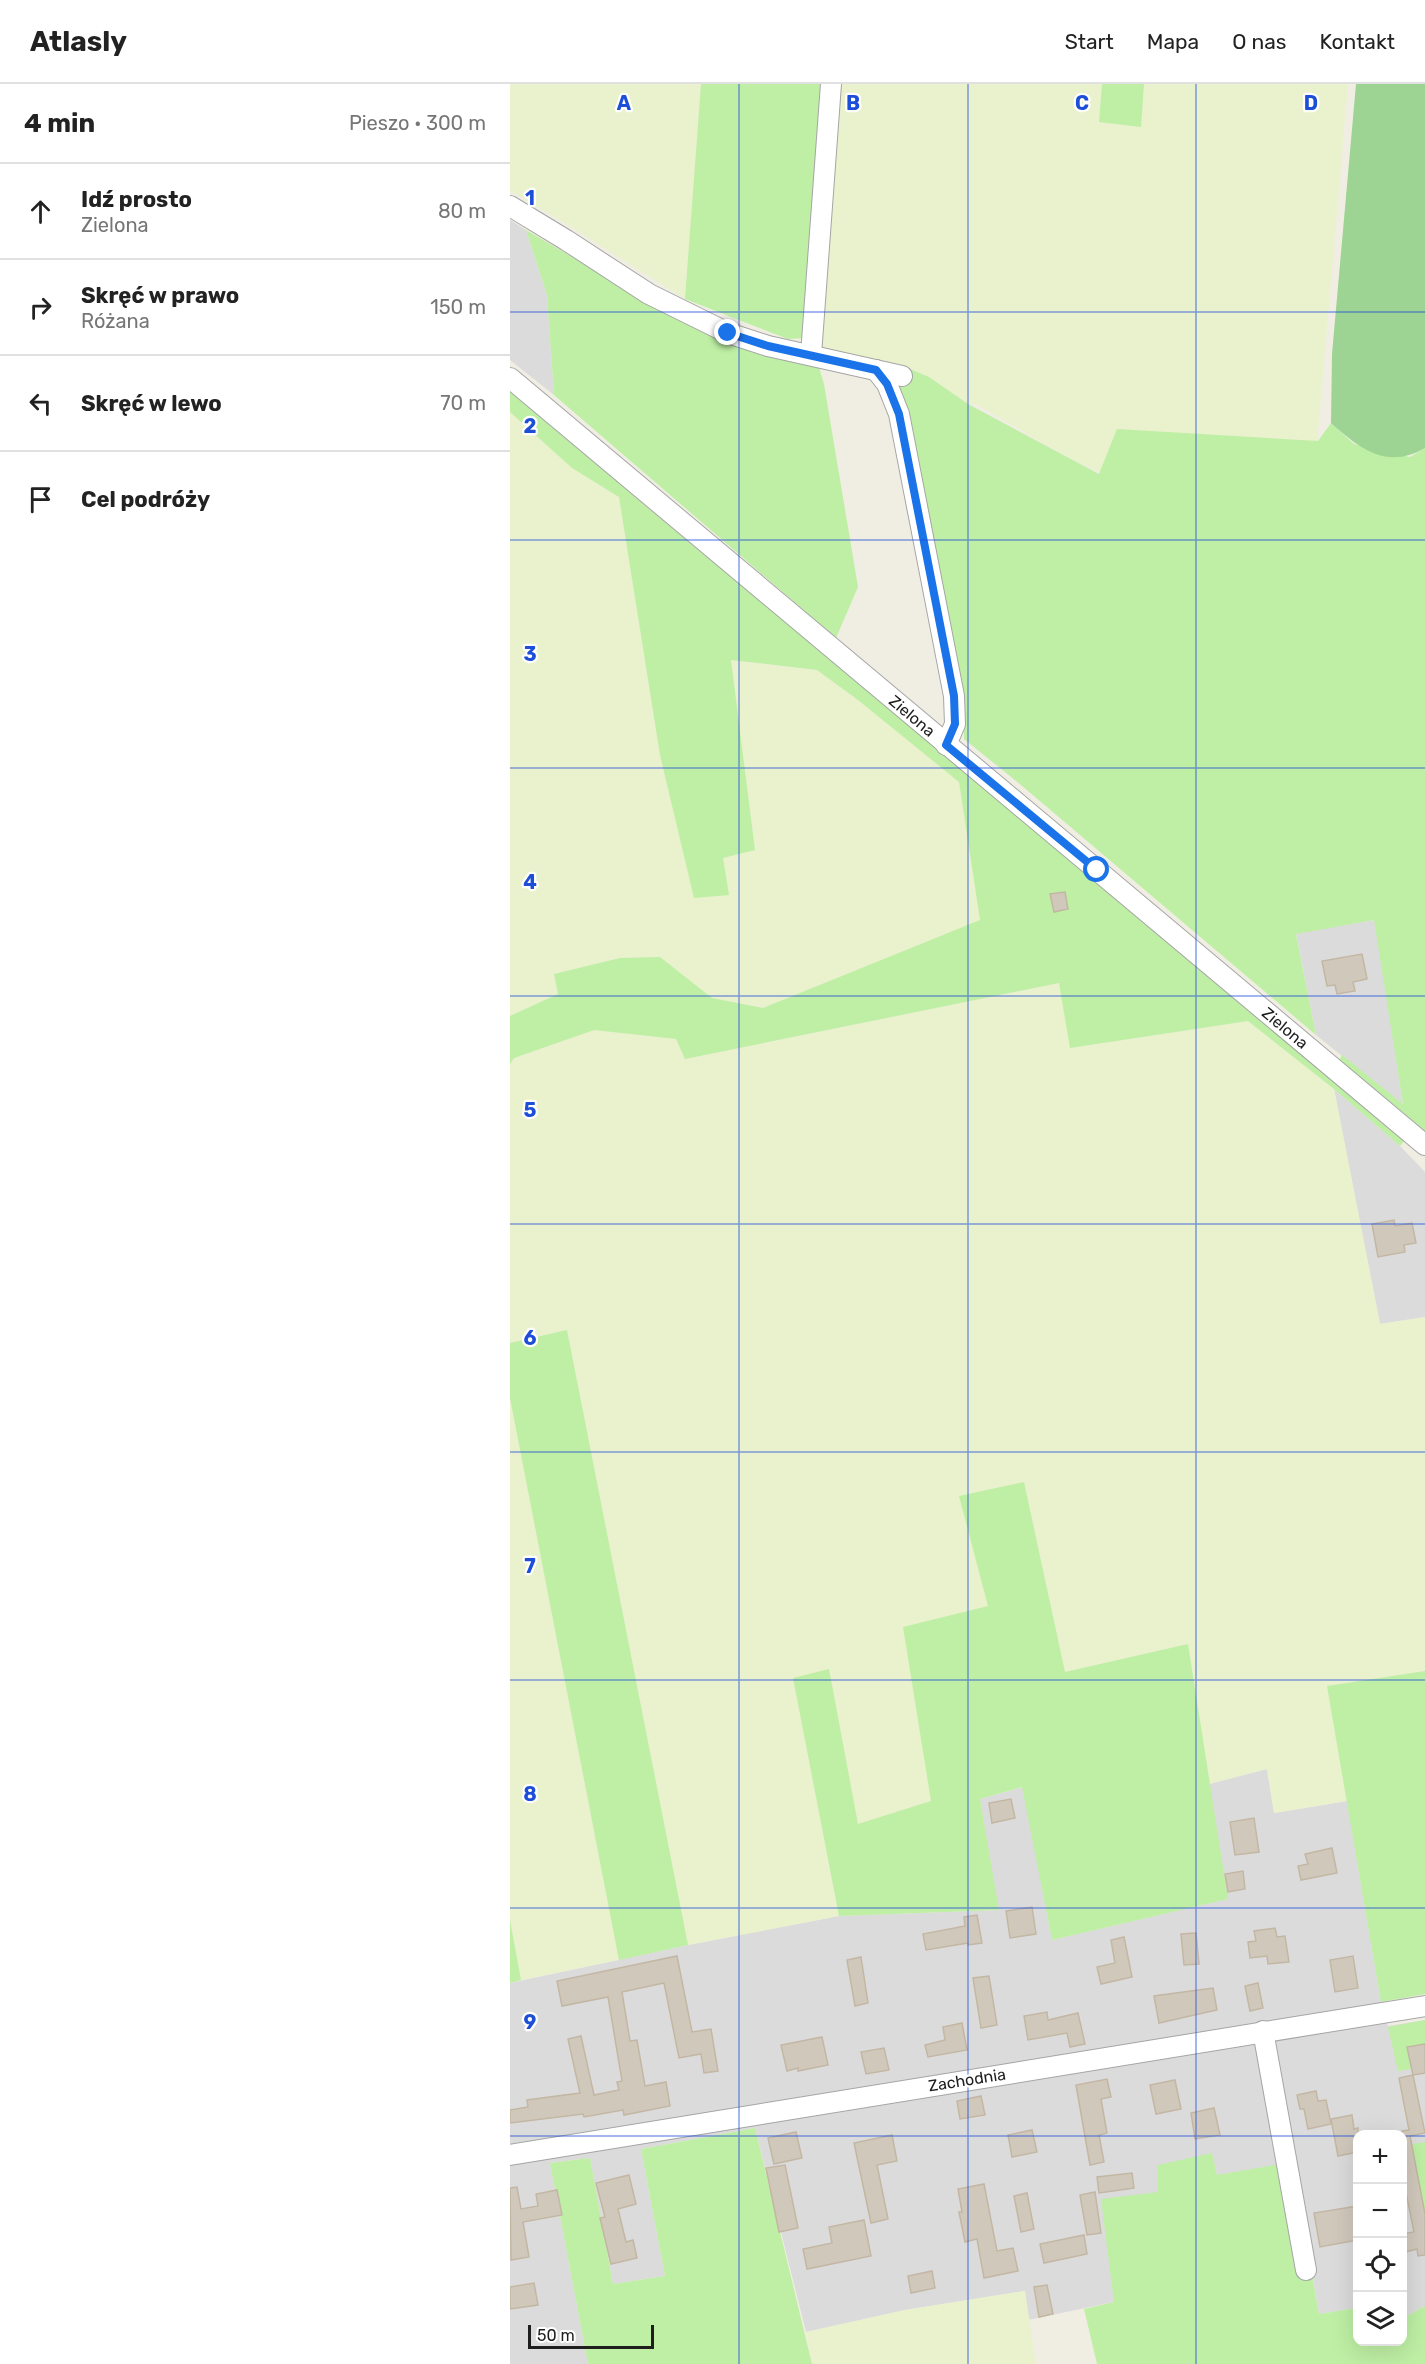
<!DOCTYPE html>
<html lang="pl">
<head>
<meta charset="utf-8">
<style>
  body { margin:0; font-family:Rubik,sans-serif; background:#f6f6f6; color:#222 }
  .controls { position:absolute; right:18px; bottom:18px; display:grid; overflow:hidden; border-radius:12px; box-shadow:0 6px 24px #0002 }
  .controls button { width:54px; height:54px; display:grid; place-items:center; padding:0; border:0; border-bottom:2px solid #e0e0e0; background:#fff; color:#222; font:30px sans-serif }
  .scale { position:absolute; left:18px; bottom:15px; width:126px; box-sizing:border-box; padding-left:6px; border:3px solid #1e1e1e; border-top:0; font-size:16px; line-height:21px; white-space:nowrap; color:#1e1e1e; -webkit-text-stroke:4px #fff; paint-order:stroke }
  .stop { position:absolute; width:18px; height:18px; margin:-14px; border:4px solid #1a73e8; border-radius:50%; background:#fff }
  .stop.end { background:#1a73e8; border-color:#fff; box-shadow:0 2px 6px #0008 }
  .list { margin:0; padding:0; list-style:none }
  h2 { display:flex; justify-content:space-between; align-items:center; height:78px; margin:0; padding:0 24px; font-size:26px }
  h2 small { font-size:20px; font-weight:400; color:#767676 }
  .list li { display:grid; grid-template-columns:39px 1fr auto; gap:18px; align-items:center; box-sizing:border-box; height:96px; padding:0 24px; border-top:2px solid #e0e0e0 }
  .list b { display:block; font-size:22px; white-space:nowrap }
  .list p { margin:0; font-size:20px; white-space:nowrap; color:#767676 }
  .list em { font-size:20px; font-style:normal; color:#767676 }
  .icon { flex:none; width:33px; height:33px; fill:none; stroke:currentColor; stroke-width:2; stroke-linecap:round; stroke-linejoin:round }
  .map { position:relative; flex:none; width:915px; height:2280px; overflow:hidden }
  header { display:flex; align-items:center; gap:36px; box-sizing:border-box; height:84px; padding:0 30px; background:#fff; border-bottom:2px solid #e0e0e0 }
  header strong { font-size:28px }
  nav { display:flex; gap:33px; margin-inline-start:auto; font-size:21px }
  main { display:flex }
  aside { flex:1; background:#fff }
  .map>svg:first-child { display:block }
  .residential { fill:#dcdbdb }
  .farmland { fill:#e9f1cd }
  .grass { fill:#beefa4 }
  .forest { fill:#9dd494 }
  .building { fill:#d1c8bc; stroke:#c3b7a4; stroke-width:1.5 }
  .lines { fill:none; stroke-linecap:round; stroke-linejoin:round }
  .minor-casing { stroke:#a5a5a5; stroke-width:22 }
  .minor { stroke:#fff; stroke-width:20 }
  .route { stroke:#1a73e8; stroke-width:8 }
  .grid { fill:none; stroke:#1d4ed8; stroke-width:1.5; stroke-opacity:0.55 }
  .labels { text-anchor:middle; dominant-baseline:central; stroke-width:4.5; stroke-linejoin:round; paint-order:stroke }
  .street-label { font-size:16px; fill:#1e1e1e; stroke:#fff }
  .grid-label { font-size:20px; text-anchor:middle; font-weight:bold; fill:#1d4ed8; stroke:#fff; stroke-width:4.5; stroke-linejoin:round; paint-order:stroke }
</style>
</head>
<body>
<header>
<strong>Atlasly</strong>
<nav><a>Start</a><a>Mapa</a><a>O nas</a><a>Kontakt</a></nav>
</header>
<main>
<aside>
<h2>4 min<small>Pieszo · 300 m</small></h2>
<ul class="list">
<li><svg class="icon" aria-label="ahead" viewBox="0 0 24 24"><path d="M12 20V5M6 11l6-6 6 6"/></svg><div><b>Idź prosto</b><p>Zielona</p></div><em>80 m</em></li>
<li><svg class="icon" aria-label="right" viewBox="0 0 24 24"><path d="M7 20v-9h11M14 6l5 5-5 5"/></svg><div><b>Skręć w prawo</b><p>Różana</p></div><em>150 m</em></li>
<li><svg class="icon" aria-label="left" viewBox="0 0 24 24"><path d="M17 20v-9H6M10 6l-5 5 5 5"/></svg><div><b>Skręć w lewo</b></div><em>70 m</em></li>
<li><svg class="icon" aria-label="arrive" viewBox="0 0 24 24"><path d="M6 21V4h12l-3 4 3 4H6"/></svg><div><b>Cel podróży</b></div></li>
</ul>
</aside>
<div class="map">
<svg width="915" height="2280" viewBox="0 0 915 2280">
  <rect width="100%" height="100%" fill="#f0eee3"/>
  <g class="residential">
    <path d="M 0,136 L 16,146 L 37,211 L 44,311 L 0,276 Z"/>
    <path d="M 865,836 L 893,1021 L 806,951 L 786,849 Z"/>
    <path d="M 824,1005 L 890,1062 L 915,1088 L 915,1233 L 870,1240 Z"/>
    <path d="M 757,1685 L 764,1729 L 837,1717 L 871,1918 L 878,1942 L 915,1936 L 915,2222 L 893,2234 L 892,2050 L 848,2050 L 847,2224 L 809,2230 L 790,2117 L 707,2091 L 702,2070 L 649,2108 L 604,2218 L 518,2236 L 515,2207 L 395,2226 L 296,2248 L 245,2044 L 131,2065 L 155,2192 L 103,2200 L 80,2074 L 40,2079 L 78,2280 L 0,2280 L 0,1899 L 178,1861 L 329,1832 L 488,1826 L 470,1715 L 513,1703 L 542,1856 L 717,1815 L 699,1700 Z"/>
  </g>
  <g class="farmland">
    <path d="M 0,0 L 191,0 L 175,215 L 58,141 L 0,107 Z"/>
    <path d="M 328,0 L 592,0 L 589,38 L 631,43 L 634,0 L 838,0 L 807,359 L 608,345 L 590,388 L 559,374 L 466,320 L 458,320 L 419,293 L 395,283 L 310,266 Z"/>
    <path d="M 0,328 L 62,384 L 109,413 L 150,671 L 213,774 L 245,766 L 220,576 L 307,586 L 348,616 L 449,698 L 470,837 L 253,924 L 202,914 L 150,873 L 110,874 L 45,890 L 48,910 L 0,932 Z"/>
    <path d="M 550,899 L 561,964 L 738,937 L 824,1005 L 870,1240 L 915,1233 L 915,1587 L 817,1602 L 837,1717 L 764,1729 L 757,1685 L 699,1700 L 678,1560 L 555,1588 L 514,1398 L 450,1412 L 478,1522 L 393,1543 L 422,1717 L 348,1741 L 319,1586 L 283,1594 L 329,1832 L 178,1861 L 57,1246 L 0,1259 L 0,980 L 4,974 L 84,946 L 166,955 L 175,975 Z"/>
    <path d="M 0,1314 L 109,1876 L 11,1896 L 0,1836 Z"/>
    <path d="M 515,2207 L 526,2280 L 302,2280 L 296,2248 L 395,2226 Z"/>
  </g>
  <g class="grass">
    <path d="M 191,0 L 313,0 L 295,254 L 278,255 L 175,215 Z"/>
    <path d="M 592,0 L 634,0 L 631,43 L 589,38 Z"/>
    <path d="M 16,146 L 105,198 L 308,280 L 314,300 L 348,503 L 326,554 L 44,311 L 37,211 Z"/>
    <path d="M 395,283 L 419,293 L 458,320 L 589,390 L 607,345 L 808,357 L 821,339 L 844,360 L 900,373 L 915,364 L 915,1051 L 828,978 L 832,971 L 893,1020 L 864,836 L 786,850 L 806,951 L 511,701 L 454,655 L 454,622 L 401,336 L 386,304 Z"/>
    <path d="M 0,305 L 137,423 L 896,1055 L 890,1062 L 824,1005 L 738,937 L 560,964 L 549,899 L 175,975 L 166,955 L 84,946 L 4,974 L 0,980 L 0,932 L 48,910 L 44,890 L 110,874 L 150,873 L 202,914 L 253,924 L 470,836 L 449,698 L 348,616 L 307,586 L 221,576 L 245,766 L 213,774 L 219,811 L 184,814 L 150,671 L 109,413 L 62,384 L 0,328 Z"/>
    <path d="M 57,1246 L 178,1861 L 109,1876 L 0,1314 L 0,1259 Z"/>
    <path d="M 514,1398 L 555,1588 L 678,1560 L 718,1815 L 542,1856 L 512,1703 L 470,1715 L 489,1826 L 329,1832 L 283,1594 L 319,1585 L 348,1740 L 421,1717 L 393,1543 L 478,1522 L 449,1412 Z"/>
    <path d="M 915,1587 L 915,1910 L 871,1918 L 817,1602 Z"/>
    <path d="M 0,1836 L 11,1896 L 0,1899 Z"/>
    <path d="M 915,1936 L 915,1960 L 897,1963 L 901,1985 L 888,1987 L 878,1943 Z"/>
    <path d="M 245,2044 L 302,2280 L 78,2280 L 40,2079 L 80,2074 L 103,2200 L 155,2192 L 131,2065 Z"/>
    <path d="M 915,2058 L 915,2130 L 902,2060 Z"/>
    <path d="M 702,2069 L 707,2091 L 782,2078 L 809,2230 L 847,2224 L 848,2258 L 892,2258 L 893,2234 L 915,2222 L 915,2280 L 587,2280 L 574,2225 L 604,2218 L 591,2115 L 648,2108 L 648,2081 Z"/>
  </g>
  <path class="forest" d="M 846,0 L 915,0 L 915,364 C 877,386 850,365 821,339 L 822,270 Z"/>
  <g class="building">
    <path d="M 555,808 L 558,825 L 544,828 L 540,810 Z"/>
    <path d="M 852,870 L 857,895 L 843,898 L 845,907 L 827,910 L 825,901 L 817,902 L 812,877 Z"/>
    <path d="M 884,1136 L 885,1142 L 902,1139 L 906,1159 L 894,1161 L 895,1168 L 868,1173 L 862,1140 Z"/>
    <path d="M 501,1715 L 505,1734 L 482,1739 L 479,1719 Z"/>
    <path d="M 744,1734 L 749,1768 L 725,1771 L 720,1738 Z"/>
    <path d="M 822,1764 L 827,1789 L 791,1796 L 788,1782 L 798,1780 L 795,1770 Z"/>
    <path d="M 733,1787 L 735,1805 L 718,1808 L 715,1790 Z"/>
    <path d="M 522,1823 L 526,1850 L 500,1854 L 496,1827 Z"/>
    <path d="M 467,1831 L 472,1859 L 458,1861 L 458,1859 L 416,1866 L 413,1850 L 455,1842 L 454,1833 Z"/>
    <path d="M 765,1844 L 767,1853 L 775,1852 L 779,1878 L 758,1880 L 757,1872 L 740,1874 L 738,1858 L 746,1857 L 744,1847 Z"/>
    <path d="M 686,1849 L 689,1880 L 674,1881 L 671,1850 Z"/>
    <path d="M 614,1853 L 622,1893 L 591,1900 L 587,1883 L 605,1879 L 601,1856 Z"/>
    <path d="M 167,1872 L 182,1948 L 201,1945 L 208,1987 L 194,1989 L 191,1970 L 169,1974 L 154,1899 L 112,1908 L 120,1957 L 127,1956 L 135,2002 L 156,1998 L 160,2022 L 114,2031 L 113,2026 L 74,2033 L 73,2030 L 0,2039 L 0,2026 L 18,2023 L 17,2016 L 70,2009 L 58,1955 L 71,1952 L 84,2011 L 109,2006 L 107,1998 L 112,1997 L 98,1913 L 52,1922 L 47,1897 Z"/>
    <path d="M 843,1872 L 848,1904 L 825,1908 L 820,1876 Z"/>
    <path d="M 351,1873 L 358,1919 L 345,1922 L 337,1876 Z"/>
    <path d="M 479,1892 L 487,1941 L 471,1944 L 463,1894 Z"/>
    <path d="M 748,1899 L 753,1924 L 740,1927 L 735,1902 Z"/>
    <path d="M 703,1904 L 707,1926 L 649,1939 L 644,1912 Z"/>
    <path d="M 537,1928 L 538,1936 L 568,1929 L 575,1960 L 560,1963 L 557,1949 L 518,1956 L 514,1932 Z"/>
    <path d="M 452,1939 L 457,1966 L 418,1973 L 415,1961 L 435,1956 L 433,1943 Z"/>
    <path d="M 312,1953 L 318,1981 L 288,1987 L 288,1984 L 277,1987 L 271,1961 Z"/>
    <path d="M 915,1960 L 915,1989 L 903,1991 L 915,2049 L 900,2052 L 915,2130 L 915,2171 L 908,2172 L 907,2165 L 892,2169 L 892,2150 L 904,2148 L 892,2089 L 892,2047 L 899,2046 L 889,1994 L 903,1991 L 897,1963 Z"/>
    <path d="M 374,1964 L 379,1986 L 356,1990 L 351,1968 Z"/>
    <path d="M 597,1995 L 601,2013 L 591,2015 L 597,2049 L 589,2051 L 594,2078 L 580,2081 L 566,2001 Z"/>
    <path d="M 665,1996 L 671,2025 L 646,2030 L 640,2001 Z"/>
    <path d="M 806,2007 L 808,2017 L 816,2016 L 821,2040 L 798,2045 L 794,2025 L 790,2025 L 787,2011 Z"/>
    <path d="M 471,2012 L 475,2031 L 450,2035 L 447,2017 Z"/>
    <path d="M 704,2024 L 710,2051 L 685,2055 L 681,2029 Z"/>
    <path d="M 842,2031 L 844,2045 L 848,2044 L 848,2068 L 828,2072 L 821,2035 Z"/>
    <path d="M 522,2046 L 527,2068 L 502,2073 L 498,2051 Z"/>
    <path d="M 286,2048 L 292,2074 L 264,2080 L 258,2054 Z"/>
    <path d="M 382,2051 L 387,2077 L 367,2081 L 378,2135 L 361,2139 L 344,2059 Z"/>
    <path d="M 275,2081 L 288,2144 L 269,2148 L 256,2084 Z"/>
    <path d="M 622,2089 L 624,2104 L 589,2109 L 587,2093 Z"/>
    <path d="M 119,2091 L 126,2120 L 108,2125 L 116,2158 L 123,2156 L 127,2174 L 101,2180 L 90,2134 L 95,2133 L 86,2099 Z"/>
    <path d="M 474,2100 L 487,2167 L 503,2164 L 508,2187 L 474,2194 L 467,2155 L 455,2158 L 449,2128 L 452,2128 L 448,2105 Z"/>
    <path d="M 7,2103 L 11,2125 L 28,2122 L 26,2110 L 47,2106 L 52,2131 L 13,2138 L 19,2173 L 1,2176 L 0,2104 Z"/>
    <path d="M 585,2108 L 591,2149 L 577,2151 L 570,2111 Z"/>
    <path d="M 517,2109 L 524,2145 L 511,2148 L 504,2112 Z"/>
    <path d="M 848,2122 L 848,2156 L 810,2163 L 804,2129 Z"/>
    <path d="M 354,2136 L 361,2172 L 297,2185 L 293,2165 L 322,2159 L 319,2143 Z"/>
    <path d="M 574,2151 L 577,2170 L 534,2179 L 530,2160 Z"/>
    <path d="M 422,2187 L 425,2204 L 401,2209 L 398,2192 Z"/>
    <path d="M 24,2199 L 28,2221 L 0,2225 L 0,2203 Z"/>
    <path d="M 537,2201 L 543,2230 L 529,2233 L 524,2203 Z"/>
  </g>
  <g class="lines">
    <g class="minor-casing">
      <g id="minor">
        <path d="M 0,122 L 56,156 L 139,210 L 218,249 L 258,262 L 392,292"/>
        <path d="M 301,271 L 321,0"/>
        <path d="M 366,286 L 377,300 L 389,330 L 444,612 L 445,640 L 436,661"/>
        <path d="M 0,294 L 915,1061"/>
        <path d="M 753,1947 L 796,2186"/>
        <path d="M 0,2071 L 915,1922"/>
      </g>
    </g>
    <use href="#minor" class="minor"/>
  </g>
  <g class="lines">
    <path class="route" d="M 218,249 L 258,262 L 366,286 L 377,300 L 389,330 L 444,612 L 445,640 L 436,661 L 587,786"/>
  </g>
  <path class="grid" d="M 229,0 L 229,2280M 458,0 L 458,2280M 686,0 L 686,2280M 0,228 L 915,228M 0,456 L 915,456M 0,684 L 915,684M 0,912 L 915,912M 0,1140 L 915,1140M 0,1368 L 915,1368M 0,1596 L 915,1596M 0,1824 L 915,1824M 0,2052 L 848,2052M 892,2052 L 915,2052"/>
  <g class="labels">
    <g class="street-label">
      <text transform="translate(402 632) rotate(40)">Zielona</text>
      <text transform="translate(775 944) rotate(40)">Zielona</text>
      <text transform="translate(457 1996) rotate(-9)">Zachodnia</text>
    </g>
  </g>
  <g class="grid-label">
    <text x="114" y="26">A</text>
    <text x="343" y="26">B</text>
    <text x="572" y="26">C</text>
    <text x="801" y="26">D</text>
    <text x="20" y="121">1</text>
    <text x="20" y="349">2</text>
    <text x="20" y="577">3</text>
    <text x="20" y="805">4</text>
    <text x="20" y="1033">5</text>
    <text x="20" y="1261">6</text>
    <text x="20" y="1489">7</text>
    <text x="20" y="1717">8</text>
    <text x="20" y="1945">9</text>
  </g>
</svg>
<div class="controls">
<button>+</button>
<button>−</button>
<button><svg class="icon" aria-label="locate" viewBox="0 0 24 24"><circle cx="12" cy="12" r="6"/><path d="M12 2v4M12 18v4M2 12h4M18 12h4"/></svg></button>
<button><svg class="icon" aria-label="layers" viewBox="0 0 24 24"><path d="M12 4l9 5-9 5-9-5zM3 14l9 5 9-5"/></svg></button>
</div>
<div class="scale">50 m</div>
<div class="stop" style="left:587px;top:786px"></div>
<div class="stop end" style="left:218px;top:249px"></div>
</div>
</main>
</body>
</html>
